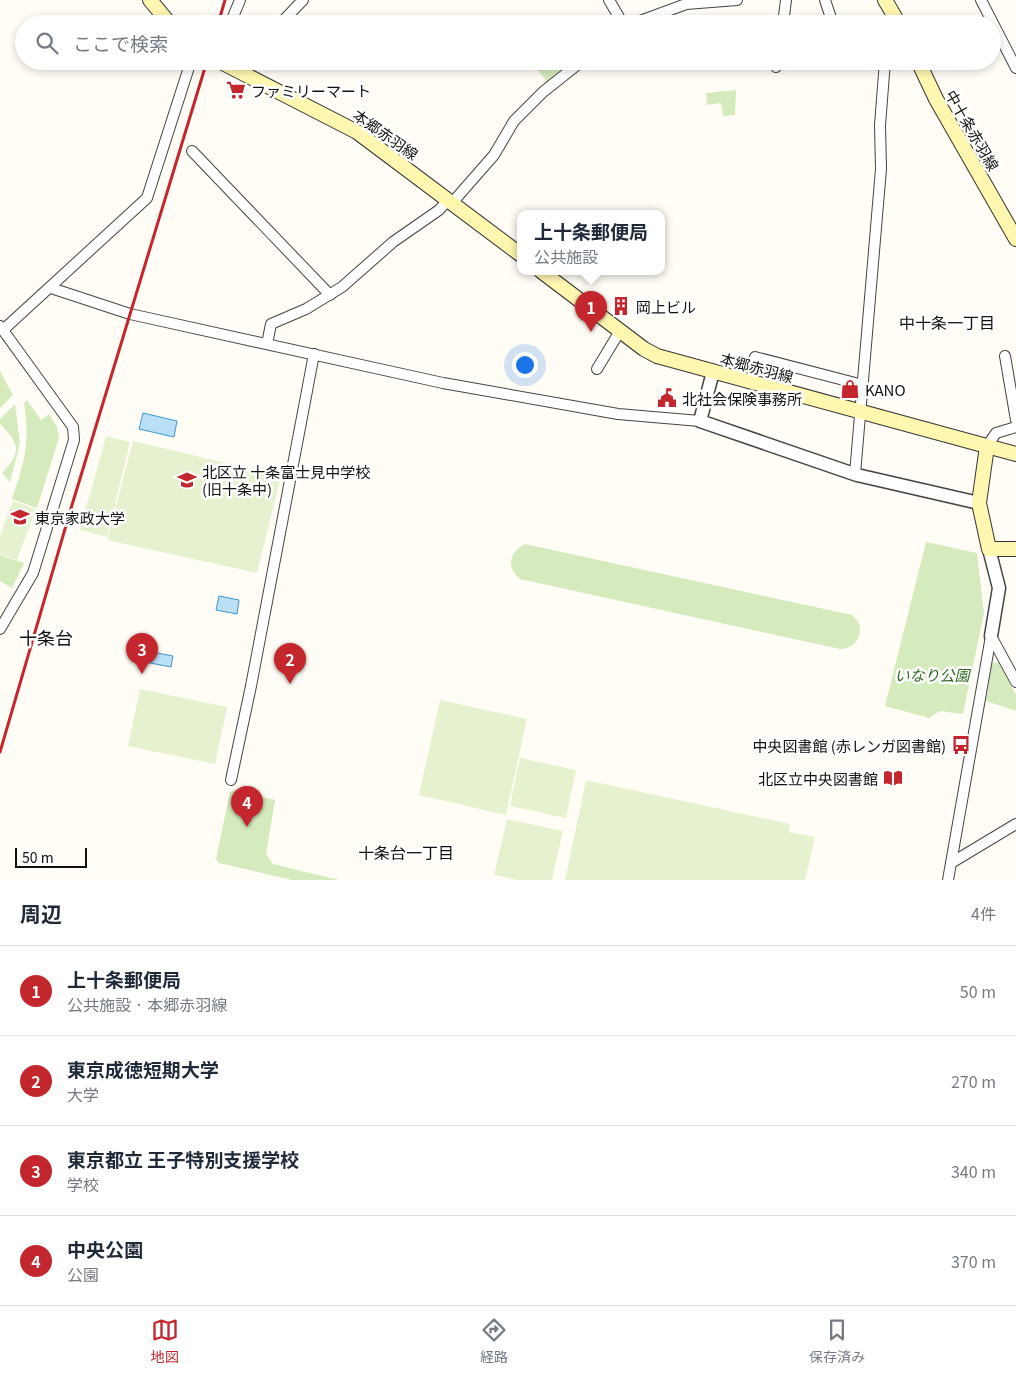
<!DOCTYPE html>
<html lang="ja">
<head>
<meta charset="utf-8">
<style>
  body { margin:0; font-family:Georgia,"Noto Sans JP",serif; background:#f2f2f3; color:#1f2937 }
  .scale { position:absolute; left:15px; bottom:12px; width:72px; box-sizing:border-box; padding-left:5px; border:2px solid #111; border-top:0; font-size:14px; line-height:18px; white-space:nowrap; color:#111; -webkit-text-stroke:4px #fff; paint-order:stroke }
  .you { position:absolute; left:524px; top:364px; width:18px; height:18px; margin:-12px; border:4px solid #fff; border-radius:50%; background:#1a73e8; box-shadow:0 0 0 8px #1a73e833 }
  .badge { display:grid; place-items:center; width:32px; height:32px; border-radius:50%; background:#c4262e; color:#fff; font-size:16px; font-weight:700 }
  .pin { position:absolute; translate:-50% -41px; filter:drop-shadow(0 1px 2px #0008) }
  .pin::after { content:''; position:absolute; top:26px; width:18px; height:15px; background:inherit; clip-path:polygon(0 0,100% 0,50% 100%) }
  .popup { position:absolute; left:517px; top:210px; width:148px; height:65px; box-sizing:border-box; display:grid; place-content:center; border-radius:10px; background:#fff; filter:drop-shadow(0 1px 4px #0005); font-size:16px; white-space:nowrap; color:#747a83 }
  .popup b { font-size:19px; color:#1f2937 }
  .popup::after { content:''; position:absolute; left:50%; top:100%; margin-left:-10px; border:10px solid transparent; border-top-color:#fff }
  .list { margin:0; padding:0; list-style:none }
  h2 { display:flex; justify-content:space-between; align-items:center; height:65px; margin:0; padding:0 20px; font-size:21px }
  h2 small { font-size:16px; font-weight:400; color:#747a83 }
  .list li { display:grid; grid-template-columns:32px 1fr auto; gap:15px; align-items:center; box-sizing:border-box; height:90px; padding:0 20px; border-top:1px solid #e0e1e3 }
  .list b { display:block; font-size:19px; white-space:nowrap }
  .list p { margin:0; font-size:16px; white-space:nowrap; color:#747a83 }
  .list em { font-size:16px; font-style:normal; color:#747a83 }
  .icon { flex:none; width:28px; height:28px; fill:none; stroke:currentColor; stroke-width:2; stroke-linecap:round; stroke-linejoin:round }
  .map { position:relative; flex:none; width:1016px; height:880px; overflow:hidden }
  .search { position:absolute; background:#fff; box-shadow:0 2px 8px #0003; left:15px; right:15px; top:15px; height:55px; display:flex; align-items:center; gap:12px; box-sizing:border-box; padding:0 18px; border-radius:28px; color:#747a83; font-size:19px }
  .sheet { height:425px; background:#fff }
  nav { display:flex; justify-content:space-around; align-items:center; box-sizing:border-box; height:70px; border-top:1px solid #e0e1e3; background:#fff; font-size:14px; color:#747a83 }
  nav a { display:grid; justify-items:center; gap:2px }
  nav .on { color:#c4262e }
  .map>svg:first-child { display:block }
  .green { fill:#d5ebbd }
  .pitch { fill:#e6f2cf }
  .water { fill:#b9e0f7; stroke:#3f96cf }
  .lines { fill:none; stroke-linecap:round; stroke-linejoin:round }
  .minor-casing { stroke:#444; stroke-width:12 }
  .tertiary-casing { stroke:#444; stroke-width:15 }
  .secondary-casing { stroke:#333; stroke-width:16 }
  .minor { stroke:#fff; stroke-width:10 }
  .tertiary { stroke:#fff; stroke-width:12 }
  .secondary { stroke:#fff6b0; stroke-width:14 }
  .rail { stroke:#c4262e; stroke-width:3 }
  .labels { text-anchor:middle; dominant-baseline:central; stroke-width:5; stroke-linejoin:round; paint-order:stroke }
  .poi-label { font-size:15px; fill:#111; stroke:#fff; text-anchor:start }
  .street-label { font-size:15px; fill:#111; stroke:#fff }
  .park-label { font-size:15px; font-style:italic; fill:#2f6b1f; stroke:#fff }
  .neighbourhood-label { font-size:16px; fill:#111; stroke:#fff }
  .quarter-label { font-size:18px; fill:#111; stroke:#fff }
</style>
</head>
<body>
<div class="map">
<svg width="1016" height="880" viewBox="0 0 1016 880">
  <rect width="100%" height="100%" fill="#fffdf5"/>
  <g class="green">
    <path d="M 531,61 L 569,61 L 547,82 Z"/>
    <path d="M 736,90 L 735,115 L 723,116 L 721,103 L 707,105 L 706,93 Z"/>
    <path d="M 0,371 L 13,395 L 0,408 Z"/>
    <path d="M 27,400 L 41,420 L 49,414 L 57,427 L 59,438 L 37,508 L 12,499 C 25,462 30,442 24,403 Z"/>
    <path d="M 15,404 L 20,443 L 10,482 L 2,473 C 22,452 20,444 0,424 L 0,419 Z"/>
    <path d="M 926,542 L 977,553 L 984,613 L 963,714 L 940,711 L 929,718 L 885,706 Z"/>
    <path d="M 525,544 L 852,615 C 868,627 858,649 840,649 L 520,579 C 506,568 509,551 525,544 Z"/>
    <path d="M 0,555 L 24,563 L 12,588 L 0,581 Z"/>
    <path d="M 999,662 L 1016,695 L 1016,711 L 986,701 L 992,663 Z"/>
    <path d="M 235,790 L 275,800 L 266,854 L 273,864 L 339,880 L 292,880 L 219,863 L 216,859 L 230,792 Z"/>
  </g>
  <g class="pitch">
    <path d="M 106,436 L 130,442 L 107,537 L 80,530 Z"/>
    <path d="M 133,441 L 281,476 L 257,573 L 107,540 Z"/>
    <path d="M 13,501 L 36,509 L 17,560 L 0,554 L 0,536 Z"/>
    <path d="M 140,689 L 227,707 L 215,764 L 128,746 Z"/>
    <path d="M 440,700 L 527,719 L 506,815 L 419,795 Z"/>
    <path d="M 520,758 L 576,770 L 566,818 L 510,806 Z"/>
    <path d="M 586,780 L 790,824 L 789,832 L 815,837 L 805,880 L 565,880 Z"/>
    <path d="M 507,819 L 563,831 L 552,880 L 518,880 L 494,875 Z"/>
  </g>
  <g class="water">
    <path d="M 143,413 L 177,421 L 174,437 L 139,429 Z"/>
    <path d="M 219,596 L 239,600 L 237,614 L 216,610 Z"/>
    <path d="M 152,652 L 173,656 L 171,667 L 150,663 Z"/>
  </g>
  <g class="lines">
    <g class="minor-casing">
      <g id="minor">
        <path d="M 609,0 L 623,24"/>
        <path d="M 825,0 L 833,24"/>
        <path d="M 981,0 L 1016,68"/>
        <path d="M 230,24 L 240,0"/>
        <path d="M 280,24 L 303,0"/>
        <path d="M 632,24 L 686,4 L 737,0"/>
        <path d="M 783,24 L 786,0"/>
        <path d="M 776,67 L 777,61"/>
        <path d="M 192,151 L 330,295"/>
        <path d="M 452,203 L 494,155 L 514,121 L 543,92 L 582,61"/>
        <path d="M 51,288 L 130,314 L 443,383 L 618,414 L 700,421"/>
        <path d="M 0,326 L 73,427 L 74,440 L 33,573 L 0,629"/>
        <path d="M 3,330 L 147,198 L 191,61"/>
        <path d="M 267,344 L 271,324 L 306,309 L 342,287 L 393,242 L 439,210 L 448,200"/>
        <path d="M 1005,356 L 1016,420"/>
        <path d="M 755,357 L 863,385"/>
        <path d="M 597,369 L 620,331"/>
        <path d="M 987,446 L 996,433 L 1016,427"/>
        <path d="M 855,474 L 881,169 L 880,125 L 885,61"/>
        <path d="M 991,636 L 1016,682"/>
        <path d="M 231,780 L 251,686 L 314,354"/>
        <path d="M 951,863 L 1016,824"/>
        <path d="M 948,880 L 991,636"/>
      </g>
    </g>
    <g class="tertiary-casing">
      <g id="tertiary">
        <path d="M 713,372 L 700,421 L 857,475 L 979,503"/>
        <path d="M 989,549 L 999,588 L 991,636"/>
      </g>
    </g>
    <g class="secondary-casing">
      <g id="secondary">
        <path d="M 150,0 L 170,24"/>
        <path d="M 885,0 L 899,24"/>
        <path d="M 219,61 L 357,132 L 521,255"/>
        <path d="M 918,61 L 936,99 L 1016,239"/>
        <path d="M 541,271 L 644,349 L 657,356 L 1016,454"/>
        <path d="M 987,446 L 979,503 L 989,549 L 1016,549"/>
      </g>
    </g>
    <use href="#minor" class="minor"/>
    <use href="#tertiary" class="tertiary"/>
    <use href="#secondary" class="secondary"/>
    <g class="rail">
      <path d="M 218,24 L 225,0"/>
      <path d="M 0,752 L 72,505 L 207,61"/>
    </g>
  </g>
  <defs>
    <g id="supermarket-bare" transform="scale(1.5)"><path d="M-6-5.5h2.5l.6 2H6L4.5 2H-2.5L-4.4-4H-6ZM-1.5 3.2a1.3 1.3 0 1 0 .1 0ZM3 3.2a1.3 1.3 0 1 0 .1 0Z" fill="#c4262e" stroke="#fff" stroke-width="2.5" paint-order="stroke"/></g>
    <g id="building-bare" transform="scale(1.5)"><path d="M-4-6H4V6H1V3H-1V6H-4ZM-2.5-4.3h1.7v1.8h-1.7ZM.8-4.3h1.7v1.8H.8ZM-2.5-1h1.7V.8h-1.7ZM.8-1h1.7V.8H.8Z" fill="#c4262e" stroke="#fff" stroke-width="2.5" paint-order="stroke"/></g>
    <g id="shop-bare" transform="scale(1.5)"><path d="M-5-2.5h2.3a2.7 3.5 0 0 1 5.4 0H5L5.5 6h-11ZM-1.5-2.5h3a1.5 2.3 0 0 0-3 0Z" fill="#c4262e" stroke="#fff" stroke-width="2.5" paint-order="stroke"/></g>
    <g id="civic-bare" transform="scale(1.5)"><path d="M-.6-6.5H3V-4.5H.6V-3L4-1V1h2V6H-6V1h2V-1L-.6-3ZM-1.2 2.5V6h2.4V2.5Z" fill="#c4262e" stroke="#fff" stroke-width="2.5" paint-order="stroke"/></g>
    <g id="school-bare" transform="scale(1.5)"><path d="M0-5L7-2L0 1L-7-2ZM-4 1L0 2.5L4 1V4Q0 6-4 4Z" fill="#c4262e" stroke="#fff" stroke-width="2.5" paint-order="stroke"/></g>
    <g id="university-bare" transform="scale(1.5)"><path d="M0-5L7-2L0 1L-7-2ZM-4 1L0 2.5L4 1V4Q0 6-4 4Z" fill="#c4262e" stroke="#fff" stroke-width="2.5" paint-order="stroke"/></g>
    <g id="bus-bare" transform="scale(1.5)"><path d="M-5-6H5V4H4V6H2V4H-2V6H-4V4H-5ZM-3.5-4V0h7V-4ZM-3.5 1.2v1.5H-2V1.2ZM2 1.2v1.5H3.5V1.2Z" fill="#c4262e" stroke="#fff" stroke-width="2.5" paint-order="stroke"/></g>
    <g id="library-bare" transform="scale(1.5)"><path d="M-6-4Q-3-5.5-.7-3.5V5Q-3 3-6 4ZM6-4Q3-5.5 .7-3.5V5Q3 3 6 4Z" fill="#c4262e" stroke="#fff" stroke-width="2.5" paint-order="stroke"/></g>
  </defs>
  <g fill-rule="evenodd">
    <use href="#supermarket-bare" x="236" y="90"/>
    <use href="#building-bare" x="621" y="306"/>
    <use href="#shop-bare" x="850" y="389"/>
    <use href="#civic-bare" x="667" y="398"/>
    <use href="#school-bare" x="187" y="480"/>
    <use href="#university-bare" x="20" y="517"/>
    <use href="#bus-bare" x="961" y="745"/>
    <use href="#library-bare" x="893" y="778"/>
  </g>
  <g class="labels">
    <g class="poi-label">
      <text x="251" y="90">ファミリーマート</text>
      <text x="636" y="306">岡上ビル</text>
      <text x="865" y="389">KANO</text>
      <text x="682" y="398">北社会保険事務所</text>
      <text x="202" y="471">北区立 十条富士見中学校<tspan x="202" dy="17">(旧十条中)</tspan></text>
      <text x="35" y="517">東京家政大学</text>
      <text x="946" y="745" text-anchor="end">中央図書館 (赤レンガ図書館)</text>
      <text x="878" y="778" text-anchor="end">北区立中央図書館</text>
    </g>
    <g class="street-label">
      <text transform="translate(973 130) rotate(60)">中十条赤羽線</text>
      <text transform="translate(386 134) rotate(35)">本郷赤羽線</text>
      <text transform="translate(757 367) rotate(15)">本郷赤羽線</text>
    </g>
    <g class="park-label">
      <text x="932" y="674">いなり公園</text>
    </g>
    <g class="neighbourhood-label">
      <text x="947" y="322">中十条一丁目</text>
      <text x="406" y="852">十条台一丁目</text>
    </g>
    <g class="quarter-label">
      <text x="46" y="637">十条台</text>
    </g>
  </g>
</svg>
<div class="scale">50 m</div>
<div class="you"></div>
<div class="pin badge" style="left:591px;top:332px">1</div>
<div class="popup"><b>上十条郵便局</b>公共施設</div>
<div class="pin badge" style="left:290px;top:684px">2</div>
<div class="pin badge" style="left:142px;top:674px">3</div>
<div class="pin badge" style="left:247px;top:827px">4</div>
<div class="search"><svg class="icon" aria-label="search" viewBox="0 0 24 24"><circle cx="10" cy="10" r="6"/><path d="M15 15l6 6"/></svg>ここで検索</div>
</div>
<section class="sheet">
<h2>周辺<small>4件</small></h2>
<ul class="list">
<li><span class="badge">1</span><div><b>上十条郵便局</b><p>公共施設 · 本郷赤羽線</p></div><em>50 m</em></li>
<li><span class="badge">2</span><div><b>東京成徳短期大学</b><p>大学</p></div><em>270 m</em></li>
<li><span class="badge">3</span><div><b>東京都立 王子特別支援学校</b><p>学校</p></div><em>340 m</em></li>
<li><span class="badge">4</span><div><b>中央公園</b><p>公園</p></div><em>370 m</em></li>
</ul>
</section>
<nav>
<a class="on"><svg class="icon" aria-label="map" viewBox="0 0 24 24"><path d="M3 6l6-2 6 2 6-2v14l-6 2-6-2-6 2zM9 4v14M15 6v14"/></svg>地図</a>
<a><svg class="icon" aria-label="directions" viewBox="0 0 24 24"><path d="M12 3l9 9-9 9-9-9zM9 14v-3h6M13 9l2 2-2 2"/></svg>経路</a>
<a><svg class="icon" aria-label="saved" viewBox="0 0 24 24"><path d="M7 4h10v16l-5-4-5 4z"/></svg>保存済み</a>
</nav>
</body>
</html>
